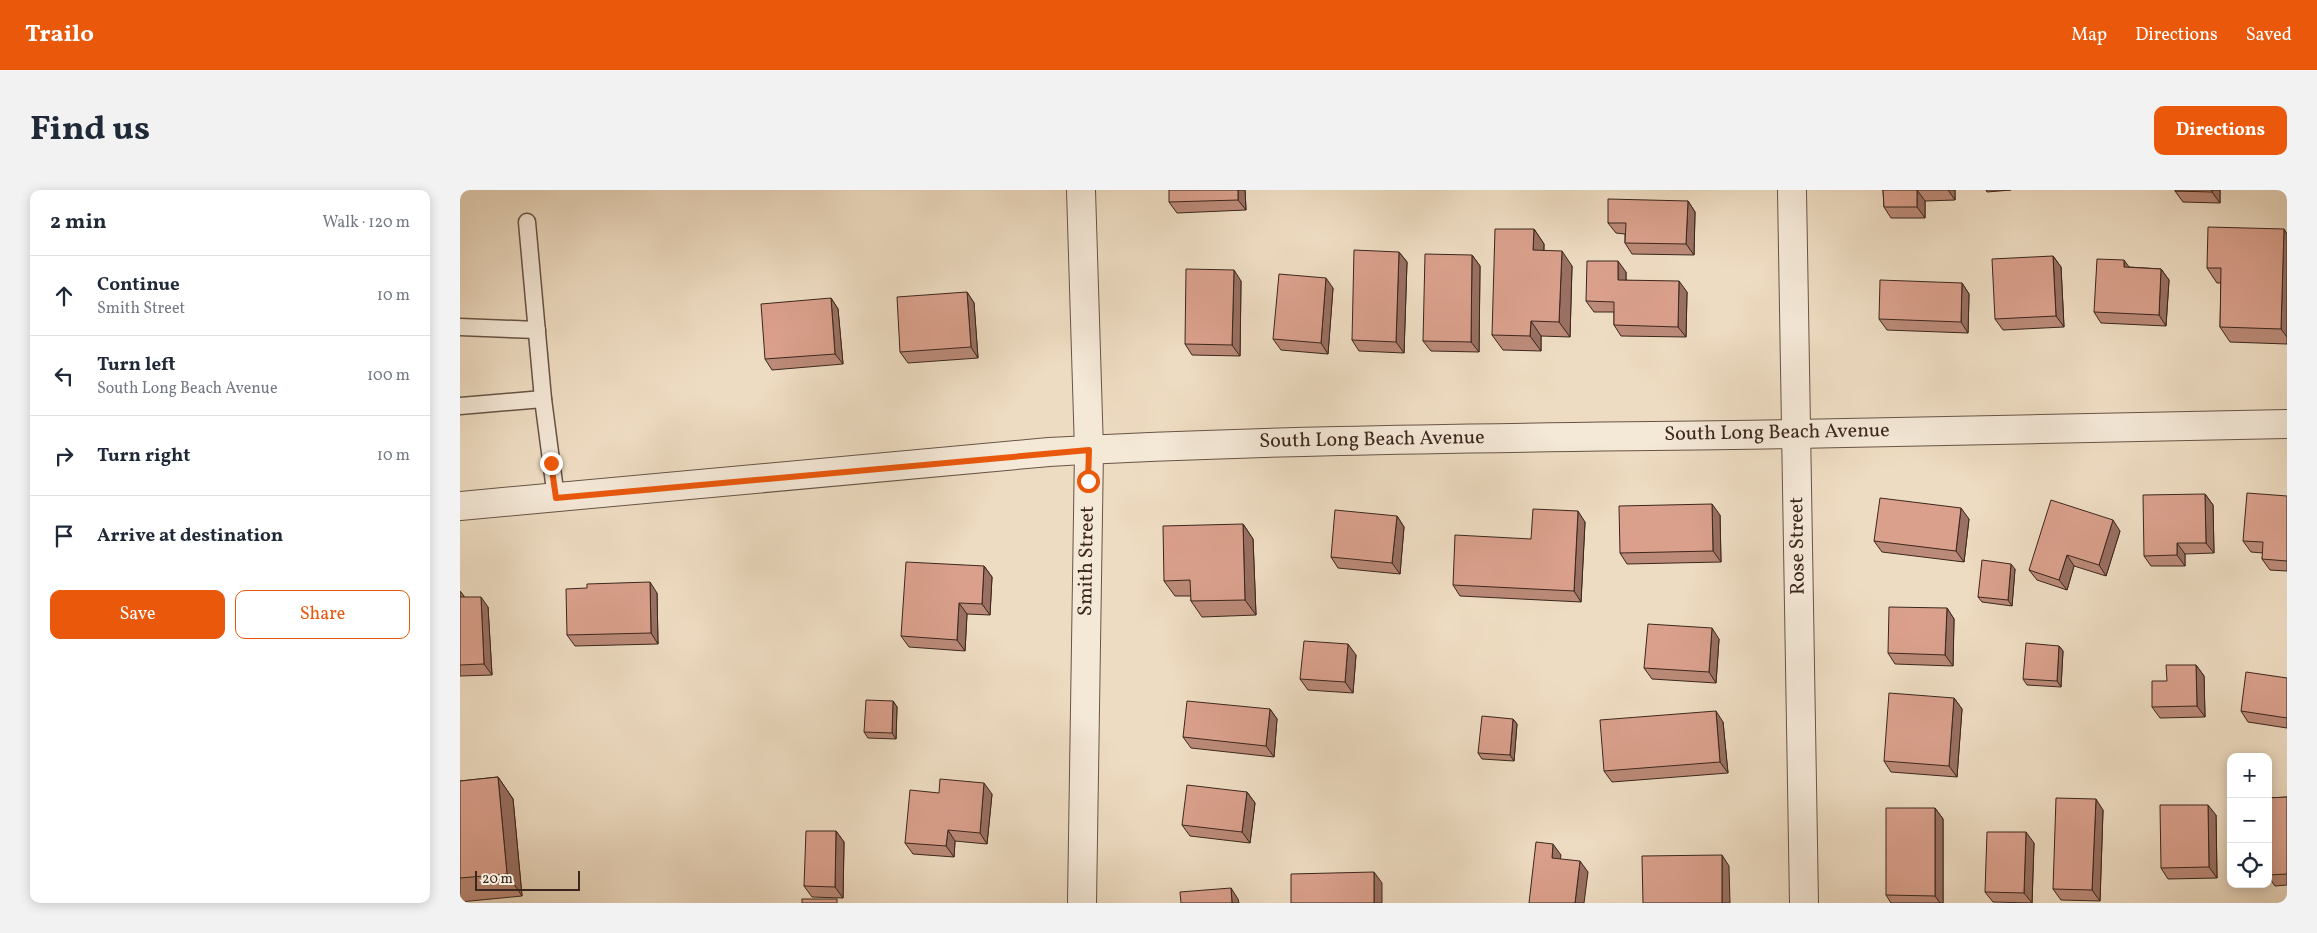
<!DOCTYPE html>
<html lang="en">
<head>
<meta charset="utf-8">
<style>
  body { margin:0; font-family:Vollkorn,serif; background:#f2f2f3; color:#1f2937 }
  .controls { position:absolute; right:15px; bottom:15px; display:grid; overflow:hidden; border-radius:10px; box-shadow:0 2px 12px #0003 }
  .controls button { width:45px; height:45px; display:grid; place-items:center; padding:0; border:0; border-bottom:1px solid #e0e1e3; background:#fff; color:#1f2937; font:25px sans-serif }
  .scale { position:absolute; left:15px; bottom:12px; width:105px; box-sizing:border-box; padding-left:5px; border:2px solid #3b261d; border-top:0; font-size:14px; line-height:18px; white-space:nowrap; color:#3b261d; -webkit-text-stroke:4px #f4e8d7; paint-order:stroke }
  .stop { position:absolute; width:15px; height:15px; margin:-11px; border:4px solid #ea580c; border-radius:50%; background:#fff }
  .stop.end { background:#ea580c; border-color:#fff; box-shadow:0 1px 5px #0008 }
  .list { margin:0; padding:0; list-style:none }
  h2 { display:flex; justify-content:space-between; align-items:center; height:65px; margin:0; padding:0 20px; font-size:21px }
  h2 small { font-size:16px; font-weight:400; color:#747a83 }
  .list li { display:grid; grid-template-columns:32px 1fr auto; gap:15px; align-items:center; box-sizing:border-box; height:80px; padding:0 20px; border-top:1px solid #e0e1e3 }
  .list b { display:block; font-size:19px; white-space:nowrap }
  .list p { margin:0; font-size:16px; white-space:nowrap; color:#747a83 }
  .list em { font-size:16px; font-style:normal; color:#747a83 }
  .actions { display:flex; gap:10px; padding:15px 20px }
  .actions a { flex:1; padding:11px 0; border:1px solid #ea580c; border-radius:10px; text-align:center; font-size:18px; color:#ea580c }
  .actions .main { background:#ea580c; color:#fff }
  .icon { flex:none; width:28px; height:28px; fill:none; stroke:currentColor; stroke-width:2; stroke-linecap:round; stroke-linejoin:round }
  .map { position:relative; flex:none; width:1827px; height:713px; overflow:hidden; border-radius:10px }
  header { display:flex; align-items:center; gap:30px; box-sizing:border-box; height:70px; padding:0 25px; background:#ea580c; color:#fff }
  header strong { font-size:24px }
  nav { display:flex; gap:28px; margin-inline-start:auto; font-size:18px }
  .intro { display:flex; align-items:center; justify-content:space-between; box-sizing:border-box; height:120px; padding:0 30px }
  h1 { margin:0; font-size:35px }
  .button { padding:12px 22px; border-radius:10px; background:#ea580c; color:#fff; font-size:18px; font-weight:700 }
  main { display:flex; gap:30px; padding:0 30px }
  aside { flex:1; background:#fff; border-radius:10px; box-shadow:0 2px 12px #0003 }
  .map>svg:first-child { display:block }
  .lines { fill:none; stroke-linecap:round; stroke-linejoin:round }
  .service-casing { stroke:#685446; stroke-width:19 }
  .minor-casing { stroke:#685446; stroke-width:30 }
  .service { stroke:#f4e8d7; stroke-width:16 }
  .minor { stroke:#f4e8d7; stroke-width:28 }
  .wall { fill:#bb8a78; stroke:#3b261d }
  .shaded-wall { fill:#997062; stroke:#3b261d }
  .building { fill:#daa08c; stroke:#3b261d }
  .route { stroke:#ea580c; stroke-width:6 }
  .labels { text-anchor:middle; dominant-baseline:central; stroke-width:4; stroke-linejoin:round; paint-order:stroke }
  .street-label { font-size:20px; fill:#3b261d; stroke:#f4e8d7 }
</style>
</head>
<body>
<header>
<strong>Trailo</strong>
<nav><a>Map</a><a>Directions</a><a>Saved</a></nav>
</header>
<div class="intro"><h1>Find us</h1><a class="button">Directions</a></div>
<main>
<aside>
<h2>2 min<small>Walk · 120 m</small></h2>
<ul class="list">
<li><svg class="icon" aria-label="ahead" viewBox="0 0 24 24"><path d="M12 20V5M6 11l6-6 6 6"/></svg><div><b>Continue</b><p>Smith Street</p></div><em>10 m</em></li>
<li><svg class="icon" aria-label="left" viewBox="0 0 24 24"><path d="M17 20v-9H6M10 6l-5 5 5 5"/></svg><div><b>Turn left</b><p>South Long Beach Avenue</p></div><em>100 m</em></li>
<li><svg class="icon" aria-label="right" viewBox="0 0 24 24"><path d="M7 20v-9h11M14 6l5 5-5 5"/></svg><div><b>Turn right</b></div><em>10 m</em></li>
<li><svg class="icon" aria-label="arrive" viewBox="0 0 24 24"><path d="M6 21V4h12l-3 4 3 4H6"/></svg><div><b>Arrive at destination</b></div></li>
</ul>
<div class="actions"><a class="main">Save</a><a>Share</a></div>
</aside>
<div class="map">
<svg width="1827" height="713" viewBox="0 0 1827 713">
  <rect width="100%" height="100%" fill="#eedcc2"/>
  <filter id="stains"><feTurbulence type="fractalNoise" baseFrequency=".004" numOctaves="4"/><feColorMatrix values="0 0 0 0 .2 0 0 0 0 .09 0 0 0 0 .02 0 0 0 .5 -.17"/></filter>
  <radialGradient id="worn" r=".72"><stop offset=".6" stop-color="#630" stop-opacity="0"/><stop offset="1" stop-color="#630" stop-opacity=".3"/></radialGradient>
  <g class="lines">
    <g class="service-casing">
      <g id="service">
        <path d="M 67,32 L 83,209 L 96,308"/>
        <path d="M 0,137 L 77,140"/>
        <path d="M 0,216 L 83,209"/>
      </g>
    </g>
    <g class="minor-casing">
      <g id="minor">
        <path d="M 621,0 L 629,260 L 622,713"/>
        <path d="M 1332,0 L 1344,713"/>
        <path d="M 0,316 L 589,262 C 838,248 1086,248 1335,244 C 1499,241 1663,237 1827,234"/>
      </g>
    </g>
    <use href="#service" class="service"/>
    <use href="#minor" class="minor"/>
  </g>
  <g class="wall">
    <path d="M 785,0 L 786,20 L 717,23 L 709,12 Z"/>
    <path d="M 1423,0 L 1495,0 L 1495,10 L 1465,11 L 1465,28 L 1431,28 L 1424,17 Z"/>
    <path d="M 1526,0 L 1551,0 L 1527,2 Z"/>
    <path d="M 1760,0 L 1760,13 L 1723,12 L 1715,1 Z"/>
    <path d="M 1228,11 L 1235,22 L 1234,65 L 1172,64 L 1165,53 L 1165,44 L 1156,43 L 1148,33 Z"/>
    <path d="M 1074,39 L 1084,54 L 1084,61 L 1112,76 L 1110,147 L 1081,146 L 1081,161 L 1043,160 L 1032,145 Z"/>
    <path d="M 1824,39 L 1827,44 L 1827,154 L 1770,152 L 1760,137 L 1761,93 L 1757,93 L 1747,78 Z"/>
    <path d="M 939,62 L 947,72 L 944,163 L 899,161 L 892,150 Z"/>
    <path d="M 1012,65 L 1020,76 L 1019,162 L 971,161 L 963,151 Z"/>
    <path d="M 1593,66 L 1601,77 L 1604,137 L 1543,140 L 1535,129 Z"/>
    <path d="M 1669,77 L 1701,79 L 1709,90 L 1706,136 L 1641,133 L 1634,122 Z"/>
    <path d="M 1166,82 L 1166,90 L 1227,102 L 1226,147 L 1161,146 L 1154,135 L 1154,122 L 1134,122 L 1126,111 Z"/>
    <path d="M 781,91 L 780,166 L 732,165 L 725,154 Z"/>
    <path d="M 1502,93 L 1509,104 L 1508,143 L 1427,140 L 1419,129 Z"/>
    <path d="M 873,98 L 868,164 L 821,160 L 813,149 Z"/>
    <path d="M 507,102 L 514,113 L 518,168 L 448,173 L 440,162 Z"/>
    <path d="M 371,108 L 378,119 L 383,174 L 312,180 L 305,169 Z"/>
    <path d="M 1745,304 L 1753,315 L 1754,363 L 1725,364 L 1725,376 L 1691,376 L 1684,366 Z"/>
    <path d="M 1827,306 L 1827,381 L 1810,380 L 1802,369 L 1803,363 L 1791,362 L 1783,351 Z"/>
    <path d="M 1260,325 L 1261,372 L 1167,374 L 1160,363 Z"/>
    <path d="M 937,326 L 944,337 L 940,384 L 878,378 L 871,367 Z"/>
    <path d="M 1509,329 L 1504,372 L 1422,362 L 1414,351 Z"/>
    <path d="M 1125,332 L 1121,412 L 1000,406 L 993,395 L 1071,349 Z"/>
    <path d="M 783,334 L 793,349 L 796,425 L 742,427 L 731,411 L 731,406 L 715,406 L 704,391 Z"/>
    <path d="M 1660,341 L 1646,386 L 1614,376 L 1607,400 L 1577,390 L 1569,380 Z"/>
    <path d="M 524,376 L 532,387 L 530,425 L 507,424 L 505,461 L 449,457 L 441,446 Z"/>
    <path d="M 1555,379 L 1552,416 L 1522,412 L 1518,407 Z"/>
    <path d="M 127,398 L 197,403 L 198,454 L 115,456 L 107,445 Z"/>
    <path d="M 0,401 L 4,407 L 28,417 L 32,485 L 0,486 Z"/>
    <path d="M 1487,418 L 1494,429 L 1493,476 L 1435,474 L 1428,463 Z"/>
    <path d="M 1259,449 L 1256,493 L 1192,489 L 1184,478 Z"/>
    <path d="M 1599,456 L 1603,461 L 1601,497 L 1567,495 L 1563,489 Z"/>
    <path d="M 896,465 L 893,503 L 848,500 L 840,489 Z"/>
    <path d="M 1736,475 L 1744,486 L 1745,527 L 1700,528 L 1692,517 L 1707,491 Z"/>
    <path d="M 1827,488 L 1827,538 L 1788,532 L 1781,521 Z"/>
    <path d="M 1494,508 L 1502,519 L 1497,587 L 1431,582 L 1424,571 Z"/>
    <path d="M 433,511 L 437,517 L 436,549 L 408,548 L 404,542 Z"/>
    <path d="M 810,519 L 817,529 L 814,567 L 731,558 L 723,547 Z"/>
    <path d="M 1053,529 L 1057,534 L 1054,571 L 1022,569 L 1018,563 Z"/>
    <path d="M 1263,532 L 1268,583 L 1152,592 L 1144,581 Z"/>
    <path d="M 38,587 L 53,609 L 62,706 L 0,712 L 0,591 Z"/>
    <path d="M 787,602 L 795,613 L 790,653 L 730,646 L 722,635 Z"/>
    <path d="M 479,603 L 532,604 L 527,654 L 495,651 L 494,667 L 453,664 L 445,653 Z"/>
    <path d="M 1827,607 L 1827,695 L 1815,696 L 1808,686 L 1808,608 Z"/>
    <path d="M 1475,618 L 1483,629 L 1483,713 L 1431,713 L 1426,705 Z"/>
    <path d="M 1643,620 L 1640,711 L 1601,710 L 1593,699 Z"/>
    <path d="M 1756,625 L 1757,688 L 1708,689 L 1701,678 Z"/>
    <path d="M 376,641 L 384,652 L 383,708 L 352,707 L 344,696 Z"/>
    <path d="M 1574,653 L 1572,713 L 1533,712 L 1525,702 Z"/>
  </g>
  <g class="shaded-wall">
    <path d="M 778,0 L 785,0 L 786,20 L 778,10 Z"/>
    <path d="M 1457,0 L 1465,11 L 1465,28 L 1457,17 Z"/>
    <path d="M 1488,0 L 1495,0 L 1495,10 Z"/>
    <path d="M 1752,0 L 1760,0 L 1760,13 L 1752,2 Z"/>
    <path d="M 1228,11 L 1235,22 L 1234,65 L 1226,54 Z"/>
    <path d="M 1074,39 L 1084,54 L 1083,75 L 1073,60 Z"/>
    <path d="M 1824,39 L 1827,44 L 1827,147 L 1821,139 Z"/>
    <path d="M 1102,61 L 1112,76 L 1110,147 L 1099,132 Z"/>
    <path d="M 939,62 L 947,72 L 944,163 L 936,152 Z"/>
    <path d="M 1012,65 L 1020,76 L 1019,162 L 1011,152 Z"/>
    <path d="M 1593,66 L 1601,77 L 1604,137 L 1596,126 Z"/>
    <path d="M 1664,70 L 1672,81 L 1664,77 Z"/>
    <path d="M 1158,71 L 1166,82 L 1166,101 L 1158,90 Z"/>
    <path d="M 1701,79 L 1709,90 L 1706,136 L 1699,125 Z"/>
    <path d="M 774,80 L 781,91 L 780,166 L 772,155 Z"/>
    <path d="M 866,88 L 873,98 L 868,164 L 861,153 Z"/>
    <path d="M 1219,91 L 1227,102 L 1226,147 L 1218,137 Z"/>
    <path d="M 1502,93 L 1509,104 L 1508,143 L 1501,132 Z"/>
    <path d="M 507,102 L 514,113 L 518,168 L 511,157 Z"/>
    <path d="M 371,108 L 378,119 L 383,174 L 375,164 Z"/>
    <path d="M 1071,131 L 1081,146 L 1081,161 L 1070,146 Z"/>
    <path d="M 1745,304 L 1753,315 L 1754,363 L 1746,353 Z"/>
    <path d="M 1252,314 L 1260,325 L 1261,372 L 1253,361 Z"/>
    <path d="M 1501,318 L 1509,329 L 1504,372 L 1496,361 Z"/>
    <path d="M 1118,321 L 1125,332 L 1121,412 L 1114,401 Z"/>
    <path d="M 937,326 L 944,337 L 940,384 L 932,373 Z"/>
    <path d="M 1653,330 L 1660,341 L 1646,386 L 1639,375 Z"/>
    <path d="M 783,334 L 793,349 L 796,425 L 785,410 Z"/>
    <path d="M 1717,353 L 1725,364 L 1725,376 L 1717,365 Z"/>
    <path d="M 1607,365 L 1614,376 L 1607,400 L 1599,390 Z"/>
    <path d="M 1551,374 L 1555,379 L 1552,416 L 1548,410 Z"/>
    <path d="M 524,376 L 532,387 L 530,425 L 522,414 Z"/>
    <path d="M 190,392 L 197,403 L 198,454 L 191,443 Z"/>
    <path d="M 0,401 L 4,406 L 4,418 L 0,412 Z"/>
    <path d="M 21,407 L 28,417 L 32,485 L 24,474 Z"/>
    <path d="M 499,413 L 507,424 L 505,461 L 497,450 Z"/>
    <path d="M 1487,418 L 1494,429 L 1493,476 L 1485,465 Z"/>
    <path d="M 1252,438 L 1259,449 L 1256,493 L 1249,482 Z"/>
    <path d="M 888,454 L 896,465 L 893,503 L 885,492 Z"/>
    <path d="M 1599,456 L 1603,461 L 1601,497 L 1597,491 Z"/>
    <path d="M 1736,475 L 1744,486 L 1745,527 L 1737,516 Z"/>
    <path d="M 1494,508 L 1502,519 L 1497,587 L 1489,576 Z"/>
    <path d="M 433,511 L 437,517 L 436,549 L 432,543 Z"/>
    <path d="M 810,519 L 817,529 L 814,567 L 806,556 Z"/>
    <path d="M 1256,521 L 1263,532 L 1268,583 L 1260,572 Z"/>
    <path d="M 1053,529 L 1057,534 L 1054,571 L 1050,565 Z"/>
    <path d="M 38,587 L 53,609 L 62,706 L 47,684 Z"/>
    <path d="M 524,593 L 532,604 L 527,654 L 520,643 Z"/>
    <path d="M 787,602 L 795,613 L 790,653 L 782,642 Z"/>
    <path d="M 1636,609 L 1643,620 L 1640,711 L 1632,700 Z"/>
    <path d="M 1748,615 L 1756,625 L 1757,688 L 1749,677 Z"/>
    <path d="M 1475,618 L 1483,629 L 1483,713 L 1480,713 L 1475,706 Z"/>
    <path d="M 488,640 L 495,651 L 494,667 L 486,656 Z"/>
    <path d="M 376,641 L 384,652 L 383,708 L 375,697 Z"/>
    <path d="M 1566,642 L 1574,653 L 1572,713 L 1564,703 Z"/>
    <path d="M 1093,654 L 1101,665 L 1099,679 L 1092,668 Z"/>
    <path d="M 1262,665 L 1269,676 L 1270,713 L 1262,713 Z"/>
    <path d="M 1120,671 L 1128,682 L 1124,713 L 1115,713 Z"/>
    <path d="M 914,682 L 922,693 L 922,713 L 914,713 Z"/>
    <path d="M 771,698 L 778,709 L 779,713 L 772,713 Z"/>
  </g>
  <g class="building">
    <path d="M 709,0 L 778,0 L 778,10 L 709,12 Z"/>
    <path d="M 1423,0 L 1457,0 L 1457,17 L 1424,17 Z"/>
    <path d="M 1715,0 L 1752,0 L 1752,2 L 1715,1 Z"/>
    <path d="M 1148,9 L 1228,11 L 1226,54 L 1165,53 L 1166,33 L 1148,33 Z"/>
    <path d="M 1748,37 L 1824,39 L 1821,139 L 1760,137 L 1761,78 L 1747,78 Z"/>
    <path d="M 1035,39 L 1074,39 L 1073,60 L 1102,61 L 1099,132 L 1071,131 L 1070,146 L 1032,145 Z"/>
    <path d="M 894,60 L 939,62 L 936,152 L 892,150 Z"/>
    <path d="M 965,64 L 1012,65 L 1011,152 L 963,151 Z"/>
    <path d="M 1593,66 L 1596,126 L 1535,129 L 1532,69 Z"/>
    <path d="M 1637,69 L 1664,70 L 1664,77 L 1701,79 L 1699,125 L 1634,122 Z"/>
    <path d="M 1127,71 L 1158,71 L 1158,90 L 1219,91 L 1218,137 L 1154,135 L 1154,112 L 1126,111 Z"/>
    <path d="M 726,79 L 774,80 L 772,155 L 725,154 Z"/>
    <path d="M 819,84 L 866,88 L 861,153 L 813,149 Z"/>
    <path d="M 1420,90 L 1502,93 L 1501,132 L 1419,129 Z"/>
    <path d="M 507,102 L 511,157 L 440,162 L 437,107 Z"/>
    <path d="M 371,108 L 375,164 L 305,169 L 301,114 Z"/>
    <path d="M 1787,303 L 1827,306 L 1827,371 L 1802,369 L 1803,352 L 1783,351 Z"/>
    <path d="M 1745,304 L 1746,353 L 1717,353 L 1717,365 L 1684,366 L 1683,305 Z"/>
    <path d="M 1420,308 L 1501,318 L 1496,361 L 1414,351 Z"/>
    <path d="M 1591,310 L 1653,330 L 1639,375 L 1607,365 L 1599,390 L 1569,380 Z"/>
    <path d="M 1252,314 L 1253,361 L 1160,363 L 1159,316 Z"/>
    <path d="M 1073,319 L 1118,321 L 1114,401 L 993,395 L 995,345 L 1071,349 Z"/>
    <path d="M 875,320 L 937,326 L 932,373 L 871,367 Z"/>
    <path d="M 783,334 L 785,410 L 731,411 L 730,390 L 704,391 L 703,336 Z"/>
    <path d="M 1522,370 L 1551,374 L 1548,410 L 1518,407 Z"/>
    <path d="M 446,372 L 524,376 L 522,414 L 499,413 L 497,450 L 441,446 Z"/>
    <path d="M 190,392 L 191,443 L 107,445 L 106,399 L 127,398 L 127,394 Z"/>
    <path d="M 0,407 L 21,407 L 24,474 L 0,475 Z"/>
    <path d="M 1429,417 L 1487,418 L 1485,465 L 1428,463 Z"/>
    <path d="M 1188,434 L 1252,438 L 1249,482 L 1184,478 Z"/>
    <path d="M 844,451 L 888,454 L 885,492 L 840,489 Z"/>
    <path d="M 1566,453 L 1599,456 L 1597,491 L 1563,489 Z"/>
    <path d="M 1706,475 L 1736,475 L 1737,516 L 1692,517 L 1692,491 L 1707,491 Z"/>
    <path d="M 1786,482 L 1827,488 L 1827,528 L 1781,521 Z"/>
    <path d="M 1429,503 L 1494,508 L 1489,576 L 1424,571 Z"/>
    <path d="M 406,510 L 433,511 L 432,543 L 404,542 Z"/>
    <path d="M 727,511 L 810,519 L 806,556 L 723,547 Z"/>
    <path d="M 1256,521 L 1260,572 L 1144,581 L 1140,530 Z"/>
    <path d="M 1022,526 L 1053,529 L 1050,565 L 1018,563 Z"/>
    <path d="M 38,587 L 47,684 L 0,688 L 0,591 Z"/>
    <path d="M 480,589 L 524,593 L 520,643 L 488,640 L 486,656 L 445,653 L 450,600 L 479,603 Z"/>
    <path d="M 727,595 L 787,602 L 782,642 L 722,635 Z"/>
    <path d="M 1827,607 L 1827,684 L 1808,685 L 1808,608 Z"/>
    <path d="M 1596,608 L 1636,609 L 1632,700 L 1593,699 Z"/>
    <path d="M 1700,615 L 1748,615 L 1749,677 L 1701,678 Z"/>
    <path d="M 1426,618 L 1475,618 L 1475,706 L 1426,705 Z"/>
    <path d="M 346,641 L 376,641 L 375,697 L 344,696 Z"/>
    <path d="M 1527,642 L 1566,642 L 1564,703 L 1525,702 Z"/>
    <path d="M 1076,652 L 1093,654 L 1092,668 L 1120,671 L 1115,713 L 1069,713 Z"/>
    <path d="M 1262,665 L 1262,713 L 1183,713 L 1182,666 Z"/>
    <path d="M 914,682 L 914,713 L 831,713 L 831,684 Z"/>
    <path d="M 771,698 L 772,713 L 721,713 L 720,702 Z"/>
    <rect x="342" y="709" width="35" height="4"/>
  </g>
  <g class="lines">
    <path class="route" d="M 91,273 L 96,308 L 629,260 L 628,291"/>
  </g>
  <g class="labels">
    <g class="street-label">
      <text transform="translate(1317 243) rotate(-1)">South Long Beach Avenue</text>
      <text transform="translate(912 250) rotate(-1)">South Long Beach Avenue</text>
      <text transform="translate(1338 356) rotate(-91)">Rose Street</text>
      <text transform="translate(627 371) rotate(-89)">Smith Street</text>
    </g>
  </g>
  <rect width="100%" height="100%" filter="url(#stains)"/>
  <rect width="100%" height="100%" fill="url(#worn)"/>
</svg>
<div class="controls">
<button>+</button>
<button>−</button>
<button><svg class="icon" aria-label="locate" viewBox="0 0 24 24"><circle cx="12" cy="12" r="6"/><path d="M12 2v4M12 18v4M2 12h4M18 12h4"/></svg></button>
</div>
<div class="scale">20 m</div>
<div class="stop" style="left:628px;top:291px"></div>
<div class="stop end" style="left:91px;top:273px"></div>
</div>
</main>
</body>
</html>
